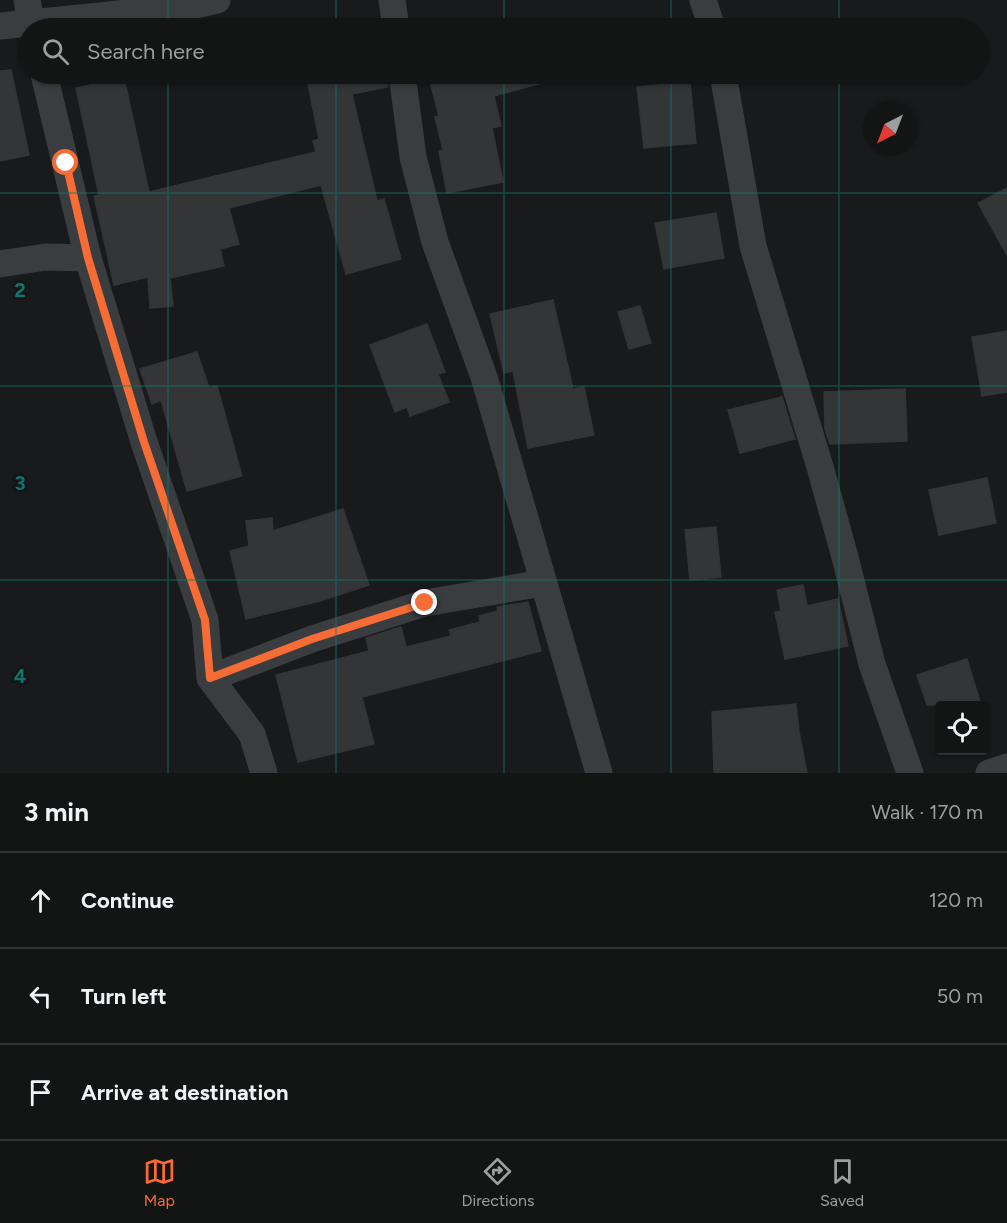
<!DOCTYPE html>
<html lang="en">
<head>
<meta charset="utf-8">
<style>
  body { margin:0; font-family:Figtree,sans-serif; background:#1c1d1d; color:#f1f3f6 }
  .controls { position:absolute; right:18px; bottom:18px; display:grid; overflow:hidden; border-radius:6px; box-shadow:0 2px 4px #0004 }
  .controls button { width:54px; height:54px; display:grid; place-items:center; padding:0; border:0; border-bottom:2px solid #323334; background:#131414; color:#f1f3f6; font:30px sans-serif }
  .compass { position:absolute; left:863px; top:102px; width:54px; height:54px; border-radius:50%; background:#131414; box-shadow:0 2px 4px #0004; rotate:222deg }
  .stop { position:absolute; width:18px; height:18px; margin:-14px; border:4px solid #f76b35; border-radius:50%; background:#fff }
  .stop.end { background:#f76b35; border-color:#fff; box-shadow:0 2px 6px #0008 }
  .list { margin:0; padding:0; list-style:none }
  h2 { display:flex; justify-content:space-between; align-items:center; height:78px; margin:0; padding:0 24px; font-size:26px }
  h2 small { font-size:20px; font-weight:400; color:#9d9ea0 }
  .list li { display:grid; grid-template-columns:39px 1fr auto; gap:18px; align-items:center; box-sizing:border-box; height:96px; padding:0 24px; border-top:2px solid #323334 }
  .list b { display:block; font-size:22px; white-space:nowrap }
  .list em { font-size:20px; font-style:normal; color:#9d9ea0 }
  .icon { flex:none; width:33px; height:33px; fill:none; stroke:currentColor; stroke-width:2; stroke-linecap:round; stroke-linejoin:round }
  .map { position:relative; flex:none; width:1007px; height:773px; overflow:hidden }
  .search { position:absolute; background:#131414; box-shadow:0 2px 4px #0004; left:18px; right:18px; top:18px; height:66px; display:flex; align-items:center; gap:15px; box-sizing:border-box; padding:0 21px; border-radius:33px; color:#9d9ea0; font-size:22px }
  .sheet { height:366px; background:#131414 }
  nav { display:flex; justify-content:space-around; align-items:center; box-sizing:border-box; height:84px; border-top:2px solid #323334; background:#131414; font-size:16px; color:#9d9ea0 }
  nav a { display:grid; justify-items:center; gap:3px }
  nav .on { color:#f76b35 }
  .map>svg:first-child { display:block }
  .building { fill:#343537; stroke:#333437; stroke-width:1.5 }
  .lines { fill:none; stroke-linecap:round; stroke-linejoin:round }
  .minor { stroke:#3a3d40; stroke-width:27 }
  .route { stroke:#f76b35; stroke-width:8 }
  .grid { fill:none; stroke:#0f766e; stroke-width:1.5; stroke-opacity:0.55 }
  .grid-label { font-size:20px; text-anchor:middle; font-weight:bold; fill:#0f766e; stroke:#141516; stroke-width:5; stroke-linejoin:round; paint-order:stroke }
</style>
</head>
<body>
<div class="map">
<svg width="1007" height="773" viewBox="0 0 1007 773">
  <rect width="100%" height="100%" fill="#191a1b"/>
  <g class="building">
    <path d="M 11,70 L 29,155 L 0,161 L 0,71 Z"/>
    <path d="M 306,74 L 387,74 L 388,87 L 352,94 L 377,201 L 384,199 L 401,259 L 346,274 L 321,185 L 229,208 L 239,244 L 220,249 L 224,266 L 170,278 L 173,306 L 150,308 L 148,277 L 114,285 L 94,196 L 99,195 L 76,88 L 124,78 L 149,192 L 316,152 L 313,141 L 319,139 Z"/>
    <path d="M 428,74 L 548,74 L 549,81 L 494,96 L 501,126 L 492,128 L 503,182 L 447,193 L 439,151 L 443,150 L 435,117 L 439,116 Z"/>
    <path d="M 690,82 L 696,143 L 644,148 L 637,87 Z"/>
    <path d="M 1007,188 L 1007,255 L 978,203 Z"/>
    <path d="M 716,213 L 724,258 L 664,269 L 655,223 Z"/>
    <path d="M 553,300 L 573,389 L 584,387 L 594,435 L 528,448 L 513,371 L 504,373 L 490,314 Z"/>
    <path d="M 640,306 L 651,343 L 629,349 L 618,312 Z"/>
    <path d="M 427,324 L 445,372 L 438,374 L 449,402 L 410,416 L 407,407 L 395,412 L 370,345 Z"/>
    <path d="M 1007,331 L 1007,392 L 982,396 L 972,337 Z"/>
    <path d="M 197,352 L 209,388 L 217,386 L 242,476 L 187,491 L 161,400 L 152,404 L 140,369 Z"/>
    <path d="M 905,389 L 907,441 L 830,444 L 825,429 L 824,392 Z"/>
    <path d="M 782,397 L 795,439 L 740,453 L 728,410 Z"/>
    <path d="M 987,478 L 996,523 L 939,535 L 929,490 Z"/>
    <path d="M 343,509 L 369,585 L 320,601 L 246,619 L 230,551 L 249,546 L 246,521 L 272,518 L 273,531 Z"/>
    <path d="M 716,527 L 721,577 L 690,580 L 685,530 Z"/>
    <path d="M 803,585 L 807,606 L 838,599 L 848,646 L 785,659 L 775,612 L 781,611 L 777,590 Z"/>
    <path d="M 528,602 L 541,651 L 362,697 L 374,744 L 298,762 L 276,675 L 369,651 L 366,638 L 401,627 L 406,647 L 451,636 L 449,630 L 480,622 L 479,616 L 498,611 L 497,607 Z"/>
    <path d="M 967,659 L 981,705 L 927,705 L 917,675 Z"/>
    <path d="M 796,704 L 799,732 L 807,773 L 714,773 L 712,712 Z"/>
  </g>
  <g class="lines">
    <g class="minor">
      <path d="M 27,0 L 32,28"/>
      <path d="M 392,0 L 396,28"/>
      <path d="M 703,0 L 712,28"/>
      <path d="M 0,26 L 187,7 L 217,0"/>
      <path d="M 44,74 L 88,258 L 144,442 L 205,620 L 210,678 L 252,734 L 264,773"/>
      <path d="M 402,74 L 413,157 L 435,242 L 484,377 L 599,773"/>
      <path d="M 723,74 L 753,246 L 820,467 L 845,557 L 872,664 L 910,773"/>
      <path d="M 0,264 L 46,257 L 88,258"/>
      <path d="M 210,678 L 312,639 L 425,603 L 543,583"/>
      <path d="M 989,773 L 1007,767"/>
    </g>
  </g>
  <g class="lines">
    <path class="route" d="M 66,163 L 88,258 L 144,442 L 205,620 L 210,678 L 312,639 L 425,603"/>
  </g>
  <path class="grid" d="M 168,0 L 168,28M 336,0 L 336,28M 504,0 L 504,28M 671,0 L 671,28M 839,0 L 839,28M 168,74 L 168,773M 336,74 L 336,773M 504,74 L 504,773M 671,74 L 671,773M 839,74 L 839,773M 0,193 L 1007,193M 0,386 L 1007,386M 0,580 L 1007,580"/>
  <g class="grid-label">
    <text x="20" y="297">2</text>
    <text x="20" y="490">3</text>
    <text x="20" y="683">4</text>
  </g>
</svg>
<div class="controls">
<button><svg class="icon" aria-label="locate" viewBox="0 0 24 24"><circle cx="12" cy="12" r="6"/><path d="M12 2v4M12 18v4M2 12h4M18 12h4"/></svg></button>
</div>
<svg class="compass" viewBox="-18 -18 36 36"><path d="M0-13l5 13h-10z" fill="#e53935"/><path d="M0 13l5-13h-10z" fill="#9d9ea0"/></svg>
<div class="stop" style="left:66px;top:163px"></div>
<div class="stop end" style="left:425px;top:603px"></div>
<div class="search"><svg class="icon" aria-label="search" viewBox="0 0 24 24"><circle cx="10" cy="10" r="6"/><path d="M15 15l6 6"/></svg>Search here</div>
</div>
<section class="sheet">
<h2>3 min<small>Walk · 170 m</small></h2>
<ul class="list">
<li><svg class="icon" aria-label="ahead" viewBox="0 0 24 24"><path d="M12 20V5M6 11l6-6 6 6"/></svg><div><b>Continue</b></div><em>120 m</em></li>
<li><svg class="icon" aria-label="left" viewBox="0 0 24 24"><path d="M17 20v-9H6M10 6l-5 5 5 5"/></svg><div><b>Turn left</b></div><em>50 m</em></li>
<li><svg class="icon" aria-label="arrive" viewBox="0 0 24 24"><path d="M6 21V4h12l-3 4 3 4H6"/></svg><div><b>Arrive at destination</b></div></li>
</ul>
</section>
<nav>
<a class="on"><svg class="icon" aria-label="map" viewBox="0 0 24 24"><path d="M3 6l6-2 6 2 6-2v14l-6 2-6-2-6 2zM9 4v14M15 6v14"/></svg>Map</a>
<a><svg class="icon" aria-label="directions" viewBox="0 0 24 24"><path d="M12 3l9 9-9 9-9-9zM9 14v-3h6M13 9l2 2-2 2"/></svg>Directions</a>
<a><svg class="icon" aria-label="saved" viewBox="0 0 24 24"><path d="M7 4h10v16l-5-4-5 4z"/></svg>Saved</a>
</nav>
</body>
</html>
